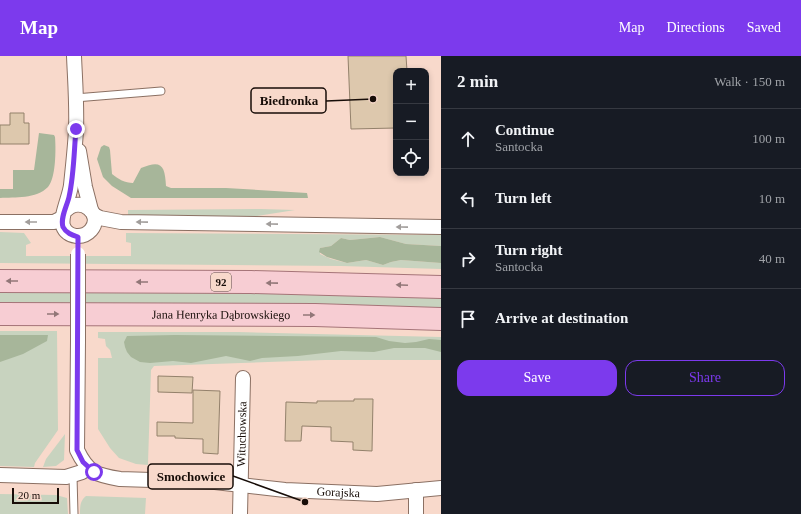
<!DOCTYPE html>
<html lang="en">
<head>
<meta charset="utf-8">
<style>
  body { margin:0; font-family:"Times New Roman",serif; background:#242831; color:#f1f3f6 }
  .controls { position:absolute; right:12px; top:12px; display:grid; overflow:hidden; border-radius:8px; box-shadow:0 2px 6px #0003 }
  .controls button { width:36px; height:36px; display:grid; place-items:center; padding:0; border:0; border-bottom:1px solid #363941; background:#171b24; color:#f1f3f6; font:20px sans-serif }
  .scale { position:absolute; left:12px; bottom:10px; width:47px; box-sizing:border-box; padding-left:4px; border:2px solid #170d08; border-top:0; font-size:11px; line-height:14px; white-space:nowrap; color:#170d08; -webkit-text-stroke:3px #f8d9cb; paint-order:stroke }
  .stop { position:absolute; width:12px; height:12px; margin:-9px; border:3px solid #7c3aed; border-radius:50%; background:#fff }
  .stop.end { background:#7c3aed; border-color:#fff; box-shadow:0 1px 4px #0008 }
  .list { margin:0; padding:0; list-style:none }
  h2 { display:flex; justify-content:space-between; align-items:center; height:52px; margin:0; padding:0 16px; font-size:17px }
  h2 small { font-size:13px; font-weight:400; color:#9ea1a6 }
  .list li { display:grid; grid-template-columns:26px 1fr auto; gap:12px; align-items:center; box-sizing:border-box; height:60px; padding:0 16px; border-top:1px solid #363941 }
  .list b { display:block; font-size:15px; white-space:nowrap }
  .list p { margin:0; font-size:13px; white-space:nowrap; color:#9ea1a6 }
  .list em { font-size:13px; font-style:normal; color:#9ea1a6 }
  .actions { display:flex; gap:8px; padding:12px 16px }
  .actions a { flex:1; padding:9px 0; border:1px solid #7c3aed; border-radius:12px; text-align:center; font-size:14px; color:#7c3aed }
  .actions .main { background:#7c3aed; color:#fff }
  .icon { flex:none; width:22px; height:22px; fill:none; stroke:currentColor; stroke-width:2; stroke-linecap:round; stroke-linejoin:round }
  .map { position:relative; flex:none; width:441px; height:458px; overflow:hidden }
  header { display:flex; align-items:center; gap:24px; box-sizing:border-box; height:56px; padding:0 20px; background:#7c3aed; color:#fff }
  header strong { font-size:19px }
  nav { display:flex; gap:22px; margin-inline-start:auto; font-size:14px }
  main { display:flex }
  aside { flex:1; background:#171b24 }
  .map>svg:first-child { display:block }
  .green { fill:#c8d3bf }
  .forest { fill:#a7b69a }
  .building { fill:#ddc8ad; stroke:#93816b }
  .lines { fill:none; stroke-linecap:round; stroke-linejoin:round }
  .lane-casing { stroke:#8b7063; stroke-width:9 }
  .street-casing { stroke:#8b7063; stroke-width:16 }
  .primary-casing { stroke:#a57478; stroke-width:24 }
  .lane { stroke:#fff; stroke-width:7 }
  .street { stroke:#fff; stroke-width:14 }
  .primary { stroke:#f7cdd3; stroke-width:22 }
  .street-bridge-casing { stroke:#8b7063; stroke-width:16; stroke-linecap:butt }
  .street-bridge { stroke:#fff; stroke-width:14 }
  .oneway { fill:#a29e9c }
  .oneway2 { fill:#927778 }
  .route { stroke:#7c3aed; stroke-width:5 }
  .labels { text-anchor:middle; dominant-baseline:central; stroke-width:4; stroke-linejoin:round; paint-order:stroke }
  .shield { fill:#f8d9cb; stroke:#5a4a42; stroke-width:1 }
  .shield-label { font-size:11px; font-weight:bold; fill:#170d08 }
  .street-label { font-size:12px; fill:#170d08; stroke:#f8d9cb }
  .leader { fill:none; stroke:#170d08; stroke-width:1.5 }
  .callout-dot { fill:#170d08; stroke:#f8d9cb; stroke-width:1.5 }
  .callout { fill:#f8d9cb; stroke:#170d08; stroke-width:1.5 }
  .callout-label { font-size:13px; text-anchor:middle; font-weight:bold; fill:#170d08 }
</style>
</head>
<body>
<header>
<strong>Map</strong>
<nav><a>Map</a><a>Directions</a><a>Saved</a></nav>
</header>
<main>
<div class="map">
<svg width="441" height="458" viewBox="0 0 441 458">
  <rect width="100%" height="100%" fill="#f8d9cb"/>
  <g class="green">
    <path d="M 261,153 L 295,154 L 250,161 L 128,161 L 128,154 Z"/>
    <path d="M 0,176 L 24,177 L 31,187 L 26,189 L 26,200 L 131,200 L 131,187 L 126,186 L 126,177 L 441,179 L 441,190 L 406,188 L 380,181 L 350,184 L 341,182 L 331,190 L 320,192 L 320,198 L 331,203 L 347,207 L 366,204 L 383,209 L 391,206 L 401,204 L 441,207 L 441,213 L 341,210 L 0,207 Z"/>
    <path d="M 0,234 L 341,237 L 441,241 L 441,255 L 0,248 Z"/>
    <path d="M 0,275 L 57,275 L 58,374 L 35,407 L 34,411 L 0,410 Z"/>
    <path d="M 98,276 L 238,276 L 441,281 L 441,304 L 325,304 L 154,310 L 151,314 L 148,407 L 148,409 L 136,408 L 119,402 L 110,392 L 98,373 L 98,302 L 112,302 L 110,294 L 106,290 L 105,283 L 98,282 Z"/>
    <path d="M 65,378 L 64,404 L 56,410 L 43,411 L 46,403 Z"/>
    <path d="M 0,438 L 56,439 L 67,442 L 68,458 L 0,458 Z"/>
    <path d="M 86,440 L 146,442 L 145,458 L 80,458 C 80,450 80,445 86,440 Z"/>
  </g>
  <g class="forest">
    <path d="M 39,77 L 54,79 L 55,81 C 56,93 56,122 48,131 C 36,143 15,141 0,142 L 0,133 L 13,133 L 13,114 L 34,114 Z"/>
    <path d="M 104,89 L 109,91 L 110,94 L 112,118 C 118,123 125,127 133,127 L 141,112 C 162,103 165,110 166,130 L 171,132 L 226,132 L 307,137 L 308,142 L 131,142 L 112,130 L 103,121 L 97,103 L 101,91 Z"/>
    <path d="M 380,181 L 406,188 L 441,190 L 441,207 L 401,204 L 391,206 L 383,209 L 366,204 L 347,207 L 327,201 L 319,196 L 320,192 L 331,190 L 341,182 L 350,184 Z"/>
    <path d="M 0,279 L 48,279 L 47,285 L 23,298 L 0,306 Z"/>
    <path d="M 175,279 L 376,281 L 389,285 L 405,287 L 416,286 L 429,283 L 441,284 L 441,296 L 425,292 L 394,292 L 374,296 L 341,295 L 298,300 L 262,302 L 250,305 L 226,300 L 191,307 L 173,305 L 150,307 L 140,306 L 131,301 L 127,296 L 125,291 L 124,286 L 127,280 Z"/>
  </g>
  <g class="building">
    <path d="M 348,0 L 406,0 L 407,15 L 396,15 L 396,72 L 351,73 Z"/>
    <path d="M 10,57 L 24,57 L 24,67 L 29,67 L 29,88 L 0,88 L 0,69 L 10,69 Z"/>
    <path d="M 158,320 L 193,321 L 192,337 L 158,336 Z"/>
    <path d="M 193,334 L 220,335 L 218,398 L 203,397 L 203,383 L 175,382 L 175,380 L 157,380 L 157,366 L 193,367 Z"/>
    <path d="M 354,343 L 373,343 L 372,395 L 353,394 L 353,386 L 331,385 L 331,371 L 302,370 L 301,385 L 285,385 L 286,346 L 317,347 L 317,345 L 354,345 Z"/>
  </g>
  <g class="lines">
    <g class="lane-casing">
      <g id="lane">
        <path d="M 75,42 L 161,35"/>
        <path d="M 73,420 L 74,458"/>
      </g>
    </g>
    <g class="street-casing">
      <g id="street">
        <path d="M 79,95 L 85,131 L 91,154"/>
        <path d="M 65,155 C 81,138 104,159 91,174 C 83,183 67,182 63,170 C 60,160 70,140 71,129 C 73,110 75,92 76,74 C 77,49 75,24 74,0"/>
        <path d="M 94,159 L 100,162 L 121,166 L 441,171"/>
        <path d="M 0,166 L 54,166 L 62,162"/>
        <path id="s1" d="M 78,285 L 77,394 C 88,417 96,419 120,423 L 215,426 L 285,434 L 377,438 L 441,432"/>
        <path d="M 0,419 L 66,421 L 82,416 L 88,412"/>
        <path id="s2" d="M 240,458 L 243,322"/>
        <path d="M 416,458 L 416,434"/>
      </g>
    </g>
    <g class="primary-casing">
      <g id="primary">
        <path d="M 0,225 L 251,226 L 441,231"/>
        <path id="s3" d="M 0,258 L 315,259 L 441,263"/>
      </g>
    </g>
    <use href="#lane" class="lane"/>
    <use href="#street" class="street"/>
    <use href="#primary" class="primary"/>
    <g class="street-bridge-casing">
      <path id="street-bridge" d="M 78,198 L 78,285"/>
    </g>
    <use href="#street-bridge" class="street-bridge"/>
  </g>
  <defs><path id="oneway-solid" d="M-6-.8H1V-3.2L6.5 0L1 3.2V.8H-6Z"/></defs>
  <g class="oneway">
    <use href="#oneway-solid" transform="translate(31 166) rotate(180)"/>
    <use href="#oneway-solid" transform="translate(142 166) rotate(-179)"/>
    <use href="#oneway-solid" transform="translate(272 168) rotate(-179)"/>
    <use href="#oneway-solid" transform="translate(402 171) rotate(-179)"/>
  </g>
  <g class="oneway2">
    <use href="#oneway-solid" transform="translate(12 225) rotate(-180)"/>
    <use href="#oneway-solid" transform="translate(142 226) rotate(-180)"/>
    <use href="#oneway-solid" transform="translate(272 227) rotate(-179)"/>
    <use href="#oneway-solid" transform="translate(402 229) rotate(-178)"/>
    <use href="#oneway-solid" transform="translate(53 258)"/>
    <use href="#oneway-solid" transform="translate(309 259)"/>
  </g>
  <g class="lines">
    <path class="route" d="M 76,73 C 74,95 74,119 69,141 C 67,150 60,162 63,171 C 66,177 72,179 78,181 L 77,394 L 83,406 L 94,416"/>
  </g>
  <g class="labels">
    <rect class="shield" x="211" y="217" width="20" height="18" rx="3"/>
    <g class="shield-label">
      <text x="221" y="226">92</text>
    </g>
    <g class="street-label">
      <text stroke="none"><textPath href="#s3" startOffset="221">Jana Henryka Dąbrowskiego</textPath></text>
      <text stroke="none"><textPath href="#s2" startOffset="80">Wituchowska</textPath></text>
      <text stroke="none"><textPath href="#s1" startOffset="383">Gorajska</textPath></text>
    </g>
  </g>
  <path class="leader" d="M373 43L326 45M305 446L233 420"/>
  <g class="callout-dot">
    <circle cx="373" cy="43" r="4"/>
    <circle cx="305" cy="446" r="4"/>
  </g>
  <g class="callout">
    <rect x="251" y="32" width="75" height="25" rx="4"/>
    <rect x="148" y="408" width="85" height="25" rx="4"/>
  </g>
  <g class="callout-label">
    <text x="289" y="49">Biedronka</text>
    <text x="191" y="425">Smochowice</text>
  </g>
</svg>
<div class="controls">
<button>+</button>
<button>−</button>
<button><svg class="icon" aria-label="locate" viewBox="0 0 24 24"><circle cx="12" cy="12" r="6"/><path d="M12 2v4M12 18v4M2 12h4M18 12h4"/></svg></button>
</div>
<div class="scale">20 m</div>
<div class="stop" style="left:94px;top:416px"></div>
<div class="stop end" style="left:76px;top:73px"></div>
</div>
<aside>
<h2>2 min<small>Walk · 150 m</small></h2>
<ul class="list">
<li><svg class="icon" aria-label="ahead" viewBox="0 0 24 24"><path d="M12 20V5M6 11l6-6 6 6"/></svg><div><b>Continue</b><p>Santocka</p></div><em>100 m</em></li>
<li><svg class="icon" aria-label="left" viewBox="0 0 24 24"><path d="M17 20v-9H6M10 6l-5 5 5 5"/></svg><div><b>Turn left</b></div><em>10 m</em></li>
<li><svg class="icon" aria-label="right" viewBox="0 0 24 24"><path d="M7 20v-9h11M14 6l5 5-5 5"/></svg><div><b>Turn right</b><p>Santocka</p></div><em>40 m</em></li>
<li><svg class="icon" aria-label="arrive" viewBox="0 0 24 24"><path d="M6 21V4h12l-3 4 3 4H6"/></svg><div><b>Arrive at destination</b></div></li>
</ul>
<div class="actions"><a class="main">Save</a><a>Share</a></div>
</aside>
</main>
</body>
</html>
